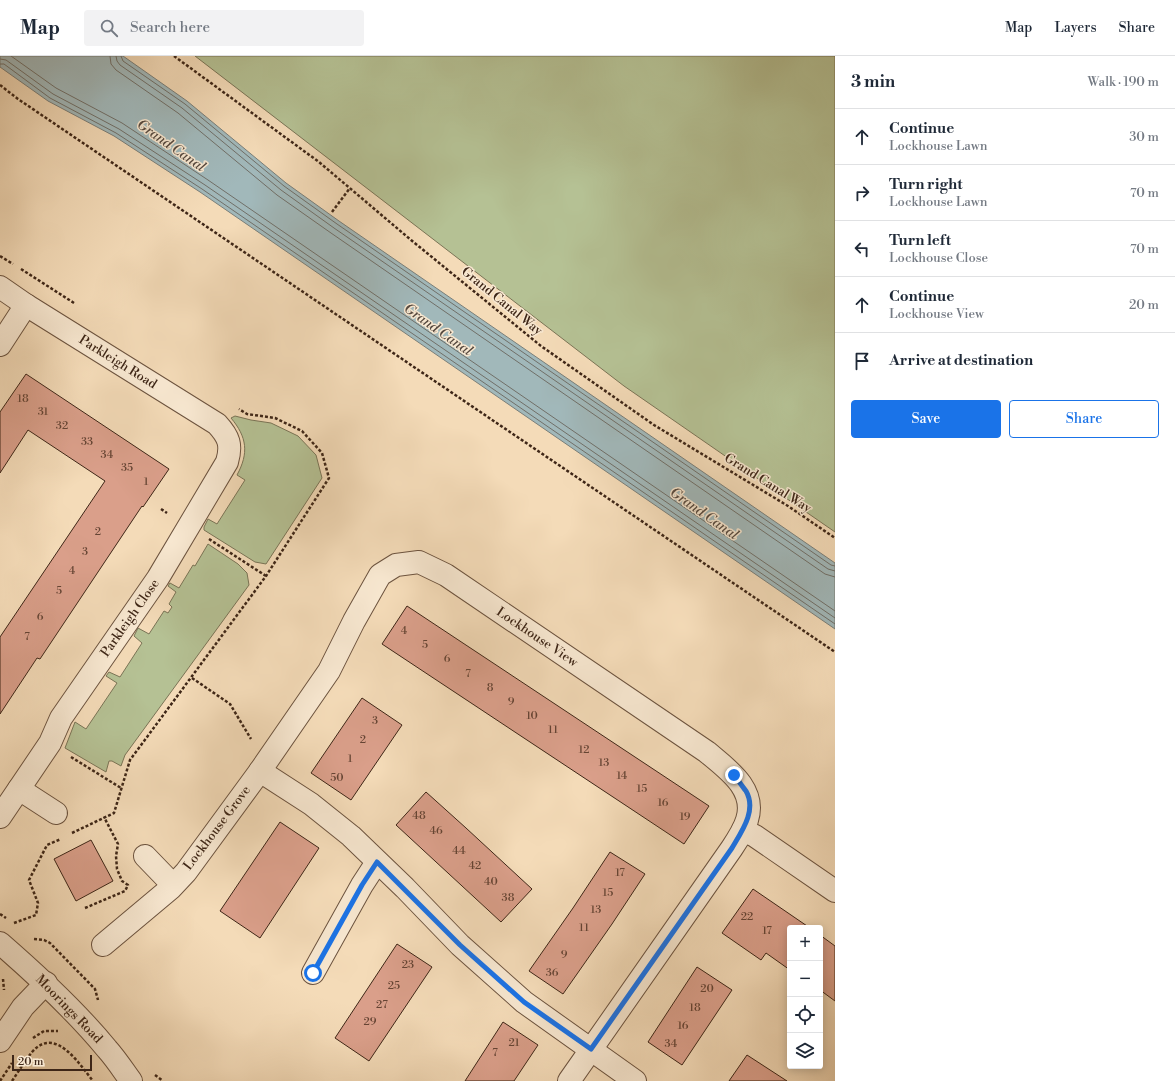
<!DOCTYPE html>
<html lang="en">
<head>
<meta charset="utf-8">
<style>
  body { margin:0; font-family:"Libre Bodoni",serif; background:#f2f2f3; color:#1f2937 }
  .controls { position:absolute; right:12px; bottom:12px; display:grid; overflow:hidden; border-radius:4px; box-shadow:0 2px 10px #0003 }
  .controls button { width:36px; height:36px; display:grid; place-items:center; padding:0; border:0; border-bottom:1px solid #e0e1e3; background:#fff; color:#1f2937; font:20px sans-serif }
  .scale { position:absolute; left:12px; bottom:10px; width:80px; box-sizing:border-box; padding-left:4px; border:2px solid #3e2617; border-top:0; font-size:11px; line-height:14px; white-space:nowrap; color:#3e2617; -webkit-text-stroke:3px #f8e8d1; paint-order:stroke }
  .stop { position:absolute; width:12px; height:12px; margin:-9px; border:3px solid #1a73e8; border-radius:50%; background:#fff }
  .stop.end { background:#1a73e8; border-color:#fff; box-shadow:0 1px 4px #0008 }
  .list { margin:0; padding:0; list-style:none }
  h2 { display:flex; justify-content:space-between; align-items:center; height:52px; margin:0; padding:0 16px; font-size:17px }
  h2 small { font-size:13px; font-weight:400; color:#747a83 }
  .list li { display:grid; grid-template-columns:26px 1fr auto; gap:12px; align-items:center; box-sizing:border-box; height:56px; padding:0 16px; border-top:1px solid #e0e1e3 }
  .list b { display:block; font-size:15px; white-space:nowrap }
  .list p { margin:0; font-size:13px; white-space:nowrap; color:#747a83 }
  .list em { font-size:13px; font-style:normal; color:#747a83 }
  .actions { display:flex; gap:8px; padding:12px 16px }
  .actions a { flex:1; padding:9px 0; border:1px solid #1a73e8; border-radius:4px; text-align:center; font-size:14px; color:#1a73e8 }
  .actions .main { background:#1a73e8; color:#fff }
  .icon { flex:none; width:22px; height:22px; fill:none; stroke:currentColor; stroke-width:2; stroke-linecap:round; stroke-linejoin:round }
  .map { position:relative; flex:none; width:835px; height:1025px; overflow:hidden }
  header { display:flex; align-items:center; gap:24px; box-sizing:border-box; height:56px; padding:0 20px; background:#fff; border-bottom:1px solid #e0e1e3 }
  header strong { font-size:19px }
  nav { display:flex; gap:22px; margin-inline-start:auto; font-size:14px }
  .search { width:280px; height:36px; background:#f2f2f3; display:flex; align-items:center; gap:10px; box-sizing:border-box; padding:0 14px; border-radius:4px; color:#747a83; font-size:15px }
  main { display:flex }
  aside { flex:1; background:#fff }
  .map>svg:first-child { display:block }
  .green { fill:#b5c194; stroke:#7a7456 }
  .water { fill:#a1b8ba; stroke:#797e79 }
  .lines { fill:none; stroke-linecap:round; stroke-linejoin:round }
  .shore { stroke:#706f68; stroke-width:1 }
  .building { fill:#da9f8a; stroke:#3e2617 }
  .minor-casing { stroke:#6c533f; stroke-width:24 }
  .path { stroke:#3e2617; stroke-width:2.5; stroke-dasharray:3 2; stroke-linecap:butt }
  .minor { stroke:#f8e8d1; stroke-width:22 }
  .route { stroke:#1a73e8; stroke-width:5 }
  .labels { text-anchor:middle; dominant-baseline:central; stroke-width:3; stroke-linejoin:round; paint-order:stroke }
  .number-label { font-size:11px; fill:#654434 }
  .street-label { font-size:13px; fill:#3e2617; stroke:#f8e8d1 }
  .water-label { font-size:14px; font-style:italic; fill:#574a40; stroke:#f8e8d1 }
</style>
</head>
<body>
<header>
<strong>Map</strong>
<div class="search"><svg class="icon" aria-label="search" viewBox="0 0 24 24"><circle cx="10" cy="10" r="6"/><path d="M15 15l6 6"/></svg>Search here</div>
<nav><a>Map</a><a>Layers</a><a>Share</a></nav>
</header>
<main>
<div class="map">
<svg width="835" height="1025" viewBox="0 0 835 1025">
  <rect width="100%" height="100%" fill="#f4dbb8"/>
  <filter id="stains"><feTurbulence type="fractalNoise" baseFrequency=".005" numOctaves="4"/><feColorMatrix values="0 0 0 0 .2 0 0 0 0 .09 0 0 0 0 .02 0 0 0 .5 -.17"/></filter>
  <radialGradient id="worn" r=".72"><stop offset=".6" stop-color="#630" stop-opacity="0"/><stop offset="1" stop-color="#630" stop-opacity=".3"/></radialGradient>
  <g class="green">
    <path d="M 195,0 L 835,0 L 835,476 L 624,330 Z"/>
    <path d="M 235,360 L 251,364 L 271,367 L 298,380 L 316,399 L 322,422 L 266,508 L 255,506 L 204,474 L 204,471 L 208,463 L 217,468 L 245,424 L 237,419 C 249,397 247,381 231,362 Z"/>
    <path d="M 208,488 L 238,508 L 247,517 L 249,529 L 125,699 L 121,710 L 112,705 L 109,705 L 106,716 L 65,692 L 75,666 L 86,673 L 117,627 L 106,620 L 109,616 L 120,621 L 142,587 L 134,580 L 138,572 L 149,578 L 164,555 L 168,557 L 172,551 L 169,548 L 176,536 L 168,530 L 170,527 L 179,532 L 193,509 L 195,510 Z"/>
  </g>
  <path class="water" d="M 0,0 L 123,0 L 187,45 L 286,127 L 339,165 L 835,507 L 835,573 L 200,136 L 114,80 L 48,45 L 0,11 Z"/>
  <g class="lines">
    <g class="shore">
      <path d="M 11,0 L 56,32 L 122,67 L 208,124 L 835,555"/>
      <path d="M 110,0 L 111,8 L 116,14 L 178,57 L 277,139 L 331,177 L 825,518 L 835,521"/>
      <path d="M 116,0 L 117,5 L 120,9 L 182,52 L 281,134 L 334,172 L 828,513 L 835,515"/>
      <path d="M 121,0 L 123,5 L 185,48 L 284,130 L 337,168 L 831,509 L 835,510"/>
      <path d="M 0,3 L 6,4 L 53,38 L 119,73 L 205,129 L 835,562"/>
      <path d="M 0,8 L 4,8 L 50,42 L 116,77 L 202,133 L 835,568"/>
    </g>
  </g>
  <g class="building">
    <path d="M 26,318 L 169,413 L 143,451 L 142,450 L 40,603 L 37,602 L 0,658 L 0,581 L 105,425 L 28,374 L 0,417 L 0,356 Z"/>
    <path d="M 407,550 L 709,750 L 684,788 L 382,588 Z"/>
    <path d="M 362,642 L 402,669 L 351,744 L 311,717 Z"/>
    <path d="M 426,736 L 466,772 L 532,833 L 501,866 L 396,769 Z"/>
    <path d="M 280,766 L 319,792 L 260,882 L 220,855 Z"/>
    <path d="M 91,784 L 113,825 L 76,845 L 54,803 Z"/>
    <path d="M 610,796 L 645,818 L 612,868 L 563,938 L 529,915 L 573,852 Z"/>
    <path d="M 753,833 L 810,872 L 790,872 L 790,914 L 766,897 L 761,904 L 722,877 Z"/>
    <path d="M 820,879 L 835,890 L 835,945 L 820,934 Z"/>
    <path d="M 397,888 L 432,911 L 369,1005 L 335,982 Z"/>
    <path d="M 697,911 L 732,934 L 682,1009 L 648,986 Z"/>
    <path d="M 503,966 L 538,989 L 514,1025 L 465,1025 Z"/>
    <path d="M 747,999 L 787,1025 L 729,1025 Z"/>
  </g>
  <g class="lines">
    <g class="minor-casing">
      <g id="minor">
        <path d="M 0,231 L 26,249 L 217,368 C 229,381 232,389 227,406 L 158,522 L 61,662 L 50,687 L 0,761"/>
        <path d="M 0,289 L 26,249"/>
        <path d="M 260,715 L 311,748 L 351,780 L 405,832 L 460,889 L 524,946 L 635,1025"/>
        <path d="M 19,733 L 56,757"/>
        <path d="M 743,774 L 755,780 L 835,835"/>
        <path d="M 145,800 L 173,829"/>
        <path d="M 0,887 C 38,920 75,954 107,993 C 116,1003 123,1014 131,1025"/>
        <path d="M 103,889 L 171,832 L 186,816 L 260,715 L 329,615 L 354,565 L 380,519 L 396,509 L 419,506 L 446,519 L 707,696 C 727,713 757,733 747,764 C 744,774 738,783 732,792 L 569,1025"/>
        <path d="M 313,917 L 362,829 L 377,806"/>
        <path d="M 0,985 L 23,951 L 46,927"/>
      </g>
    </g>
    <g class="path">
      <path d="M 174,0 L 319,106 L 411,184 L 541,290 L 654,369 L 788,450 L 835,482"/>
      <path d="M 0,29 L 18,43 L 835,596"/>
      <path d="M 332,156 L 350,132"/>
      <path d="M 0,200 L 13,208"/>
      <path d="M 21,213 L 74,247"/>
      <path d="M 161,453 L 167,457"/>
      <path d="M 209,483 L 266,520"/>
      <path d="M 192,622 L 230,648 L 251,683"/>
      <path d="M 71,701 L 121,732"/>
      <path d="M 72,777 L 114,757 L 130,704 L 266,520 L 329,422 L 322,397 L 302,375 L 275,362 L 247,358 L 239,353"/>
      <path d="M 85,852 L 125,835 L 128,829 L 122,825 L 117,813 L 116,800 L 118,788 L 104,761"/>
      <path d="M 0,858 L 6,862"/>
      <path d="M 14,867 L 36,859 L 38,847 L 29,824 L 47,789 L 61,783"/>
      <path d="M 34,883 L 44,884 L 50,887 L 95,933 L 98,944"/>
      <path d="M 3,923 L 4,934"/>
      <path d="M 33,982 L 44,975 L 58,975"/>
      <path d="M 155,1019 L 163,1025"/>
      <path d="M 0,1025 L 12,1007"/>
      <path d="M 12,1025 C 19,1015 25,1004 33,995 C 56,970 80,1009 93,1025"/>
    </g>
    <use href="#minor" class="minor"/>
  </g>
  <g class="lines">
    <path class="route" d="M 313,917 L 362,829 L 377,806 L 460,889 L 524,946 L 591,993 L 732,792 C 742,775 757,754 746,735 C 742,730 738,724 734,719"/>
  </g>
  <g class="labels">
    <g class="number-label">
      <text x="23" y="343">18</text>
      <text x="43" y="356">31</text>
      <text x="62" y="370">32</text>
      <text x="87" y="386">33</text>
      <text x="107" y="399">34</text>
      <text x="127" y="412">35</text>
      <text x="146" y="426">1</text>
      <text x="98" y="476">2</text>
      <text x="85" y="496">3</text>
      <text x="72" y="515">4</text>
      <text x="59" y="535">5</text>
      <text x="40" y="561">6</text>
      <text x="404" y="575">4</text>
      <text x="27" y="581">7</text>
      <text x="425" y="589">5</text>
      <text x="447" y="603">6</text>
      <text x="468" y="618">7</text>
      <text x="490" y="632">8</text>
      <text x="511" y="646">9</text>
      <text x="532" y="660">10</text>
      <text x="375" y="665">3</text>
      <text x="553" y="674">11</text>
      <text x="363" y="684">2</text>
      <text x="584" y="694">12</text>
      <text x="350" y="703">1</text>
      <text x="604" y="707">13</text>
      <text x="622" y="720">14</text>
      <text x="337" y="722">50</text>
      <text x="642" y="733">15</text>
      <text x="663" y="747">16</text>
      <text x="419" y="760">48</text>
      <text x="685" y="761">19</text>
      <text x="436" y="775">46</text>
      <text x="459" y="795">44</text>
      <text x="475" y="810">42</text>
      <text x="620" y="817">17</text>
      <text x="491" y="826">40</text>
      <text x="608" y="837">15</text>
      <text x="508" y="842">38</text>
      <text x="596" y="854">13</text>
      <text x="747" y="861">22</text>
      <text x="584" y="872">11</text>
      <text x="767" y="875">17</text>
      <text x="564" y="899">9</text>
      <text x="408" y="909">23</text>
      <text x="552" y="917">36</text>
      <text x="394" y="930">25</text>
      <text x="707" y="933">20</text>
      <text x="382" y="949">27</text>
      <text x="695" y="952">18</text>
      <text x="370" y="966">29</text>
      <text x="683" y="970">16</text>
      <text x="514" y="987">21</text>
      <text x="671" y="988">34</text>
      <text x="495" y="997">7</text>
    </g>
    <g class="street-label">
      <text transform="translate(502 245) rotate(39)">Grand Canal Way</text>
      <text transform="translate(118 306) rotate(32)">Parkleigh Road</text>
      <text transform="translate(768 427) rotate(32)">Grand Canal Way</text>
      <text transform="translate(130 562) rotate(-55)">Parkleigh Close</text>
      <text transform="translate(537 581) rotate(34)">Lockhouse View</text>
      <text transform="translate(217 772) rotate(-53)">Lockhouse Grove</text>
      <text transform="translate(69 953) rotate(46)">Moorings Road</text>
    </g>
    <g class="water-label">
      <text transform="translate(171 90) rotate(35)">Grand Canal</text>
      <text transform="translate(438 274) rotate(35)">Grand Canal</text>
      <text transform="translate(704 458) rotate(35)">Grand Canal</text>
    </g>
  </g>
  <rect width="100%" height="100%" filter="url(#stains)"/>
  <rect width="100%" height="100%" fill="url(#worn)"/>
</svg>
<div class="controls">
<button>+</button>
<button>−</button>
<button><svg class="icon" aria-label="locate" viewBox="0 0 24 24"><circle cx="12" cy="12" r="6"/><path d="M12 2v4M12 18v4M2 12h4M18 12h4"/></svg></button>
<button><svg class="icon" aria-label="layers" viewBox="0 0 24 24"><path d="M12 4l9 5-9 5-9-5zM3 14l9 5 9-5"/></svg></button>
</div>
<div class="scale">20 m</div>
<div class="stop" style="left:313px;top:917px"></div>
<div class="stop end" style="left:734px;top:719px"></div>
</div>
<aside>
<h2>3 min<small>Walk · 190 m</small></h2>
<ul class="list">
<li><svg class="icon" aria-label="ahead" viewBox="0 0 24 24"><path d="M12 20V5M6 11l6-6 6 6"/></svg><div><b>Continue</b><p>Lockhouse Lawn</p></div><em>30 m</em></li>
<li><svg class="icon" aria-label="right" viewBox="0 0 24 24"><path d="M7 20v-9h11M14 6l5 5-5 5"/></svg><div><b>Turn right</b><p>Lockhouse Lawn</p></div><em>70 m</em></li>
<li><svg class="icon" aria-label="left" viewBox="0 0 24 24"><path d="M17 20v-9H6M10 6l-5 5 5 5"/></svg><div><b>Turn left</b><p>Lockhouse Close</p></div><em>70 m</em></li>
<li><svg class="icon" aria-label="ahead" viewBox="0 0 24 24"><path d="M12 20V5M6 11l6-6 6 6"/></svg><div><b>Continue</b><p>Lockhouse View</p></div><em>20 m</em></li>
<li><svg class="icon" aria-label="arrive" viewBox="0 0 24 24"><path d="M6 21V4h12l-3 4 3 4H6"/></svg><div><b>Arrive at destination</b></div></li>
</ul>
<div class="actions"><a class="main">Save</a><a>Share</a></div>
</aside>
</main>
</body>
</html>
